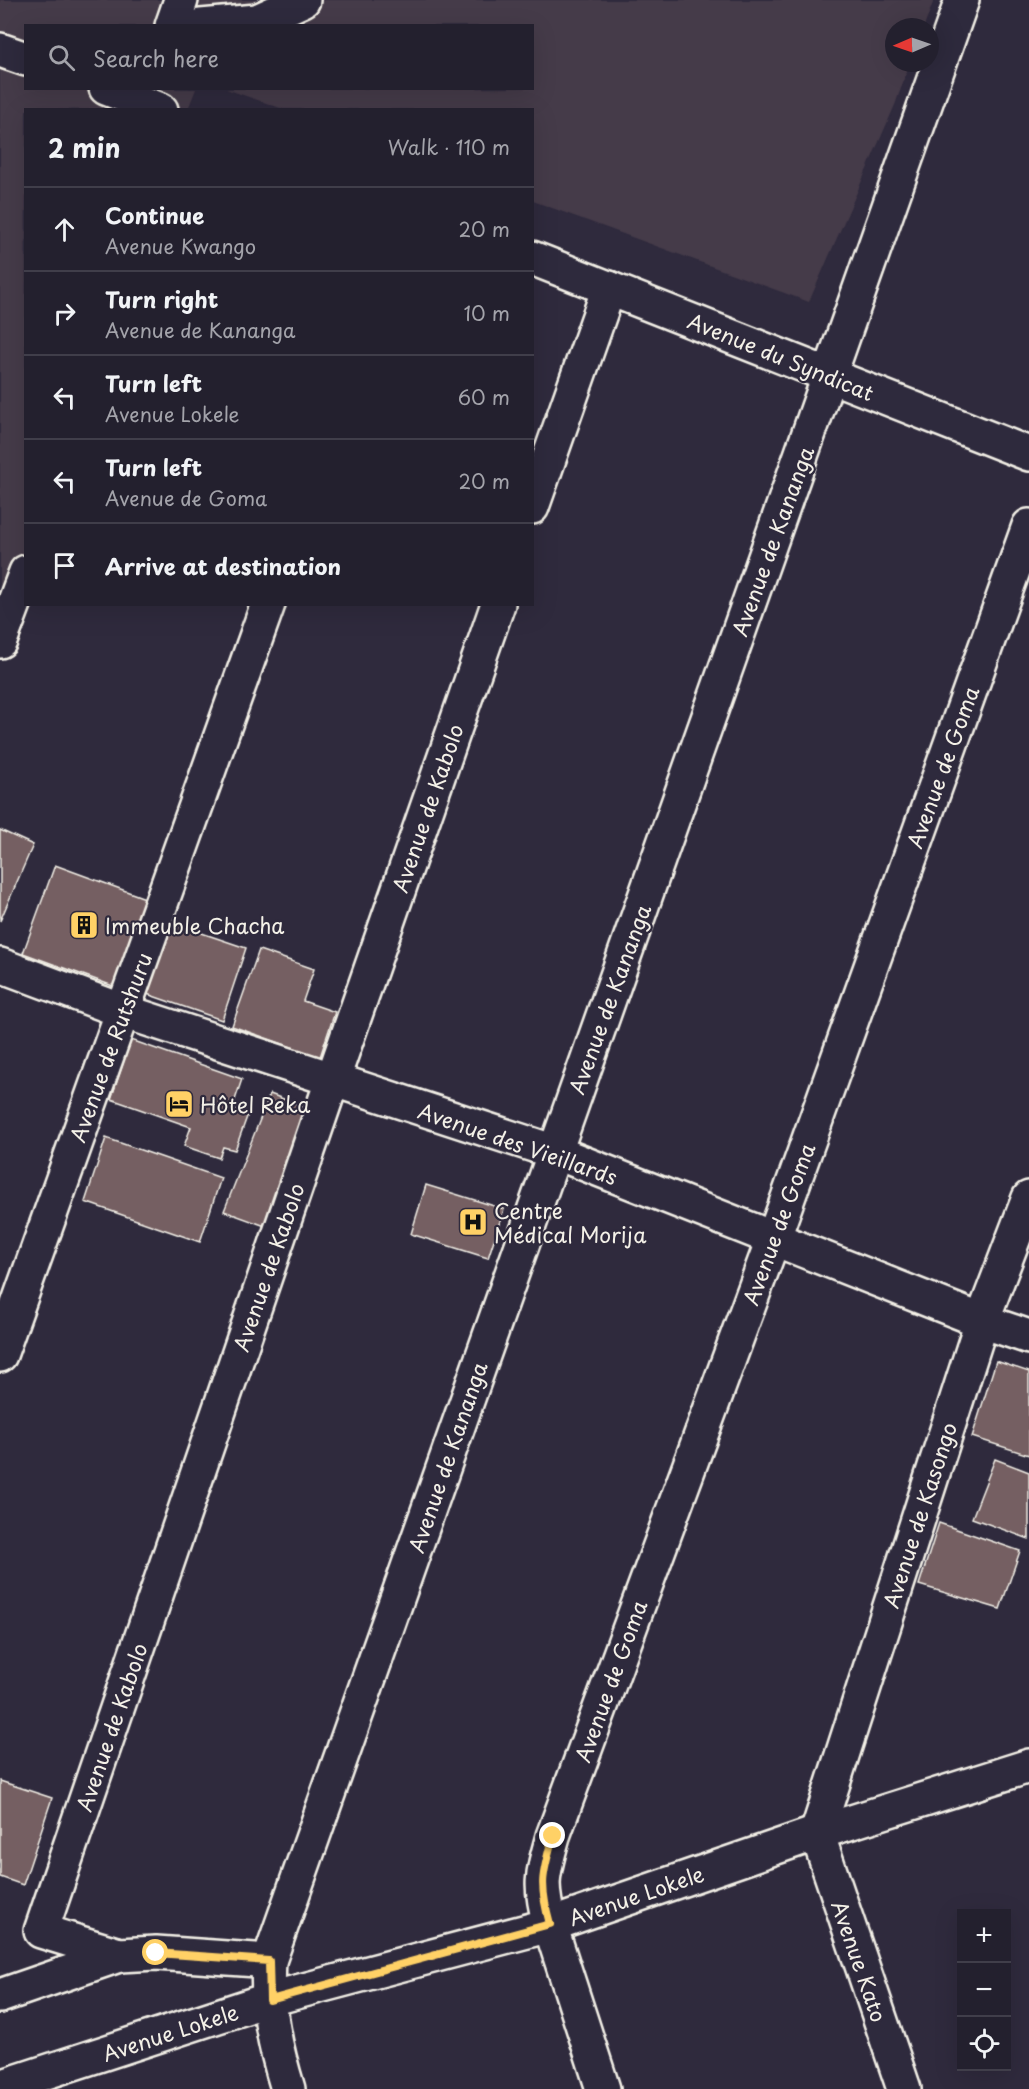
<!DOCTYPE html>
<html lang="en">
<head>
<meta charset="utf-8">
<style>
  body { margin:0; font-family:"Playpen Sans",sans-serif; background:#2b2836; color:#f1f3f6 }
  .controls { position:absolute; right:18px; bottom:18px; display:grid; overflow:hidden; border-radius:0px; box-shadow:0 6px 24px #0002 }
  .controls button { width:54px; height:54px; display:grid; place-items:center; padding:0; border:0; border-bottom:2px solid #403e4a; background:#23202e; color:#f1f3f6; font:30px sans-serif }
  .compass { position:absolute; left:885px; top:18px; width:54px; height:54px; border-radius:50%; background:#23202e; box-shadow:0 6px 24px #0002; rotate:268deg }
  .stop { position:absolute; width:18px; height:18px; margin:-14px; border:4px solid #ffd166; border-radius:50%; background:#fff }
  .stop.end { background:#ffd166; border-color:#fff; box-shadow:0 2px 6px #0008 }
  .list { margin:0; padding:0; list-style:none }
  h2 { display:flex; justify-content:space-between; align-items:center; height:78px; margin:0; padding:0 24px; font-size:26px }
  h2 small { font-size:20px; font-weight:400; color:#a3a3aa }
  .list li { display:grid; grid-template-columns:39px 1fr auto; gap:18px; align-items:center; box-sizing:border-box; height:84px; padding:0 24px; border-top:2px solid #403e4a }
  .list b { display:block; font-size:22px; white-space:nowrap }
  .list p { margin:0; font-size:20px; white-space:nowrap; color:#a3a3aa }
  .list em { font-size:20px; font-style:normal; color:#a3a3aa }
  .icon { flex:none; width:33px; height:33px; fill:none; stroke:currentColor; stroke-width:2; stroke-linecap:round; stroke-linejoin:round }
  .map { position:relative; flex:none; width:1029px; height:2089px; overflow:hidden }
  .search { position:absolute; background:#23202e; box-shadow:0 6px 24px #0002; left:24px; top:24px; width:510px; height:66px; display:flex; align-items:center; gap:15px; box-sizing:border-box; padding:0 21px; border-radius:0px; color:#a3a3aa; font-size:22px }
  .panel { position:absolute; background:#23202e; box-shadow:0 6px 24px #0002; left:24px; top:108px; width:510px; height:498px; border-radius:0px }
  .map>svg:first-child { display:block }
  .built { fill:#443a48 }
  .building { fill:#755f62; stroke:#f4f1e8; stroke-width:1.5 }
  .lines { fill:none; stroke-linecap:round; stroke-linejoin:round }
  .minor-casing { stroke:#f4f1e8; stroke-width:38 }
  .minor { stroke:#2f2a3d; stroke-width:33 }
  .route { stroke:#ffd166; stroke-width:8 }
  .labels { text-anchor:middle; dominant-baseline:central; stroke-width:4.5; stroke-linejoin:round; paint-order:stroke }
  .street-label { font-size:21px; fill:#f4f1e8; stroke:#2f2a3d }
  .poi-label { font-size:21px; fill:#f4f1e8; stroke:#2f2a3d; text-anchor:start }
</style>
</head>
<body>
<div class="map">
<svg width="1029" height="2089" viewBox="0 0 1029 2089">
  <rect width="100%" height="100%" fill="#2f2a3d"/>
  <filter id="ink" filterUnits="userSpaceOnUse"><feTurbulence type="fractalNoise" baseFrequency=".0167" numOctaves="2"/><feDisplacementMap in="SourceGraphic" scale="12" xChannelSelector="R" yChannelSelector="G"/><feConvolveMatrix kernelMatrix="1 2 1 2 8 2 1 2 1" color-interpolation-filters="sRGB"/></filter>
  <g filter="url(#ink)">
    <path class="built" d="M 0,0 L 934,0 L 924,27 L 894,27 L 894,63 L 910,63 L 895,105 L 809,302 L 533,201 L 532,110 L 283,109 L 226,89 L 532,88 L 532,26 L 26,26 L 26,88 L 196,89 L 188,109 L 26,110 L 25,563 L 0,634 Z"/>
    <g class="building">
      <path d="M 0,830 L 33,845 L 0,921 Z"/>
      <path d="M 55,865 L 145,898 L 113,986 L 23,953 Z"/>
      <path d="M 169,922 L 246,948 L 222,1020 L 144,993 Z"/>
      <path d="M 259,950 L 314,969 L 303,1001 L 335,1012 L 320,1057 L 232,1026 Z"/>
      <path d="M 131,1040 L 242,1079 L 232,1109 L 248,1114 L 235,1150 L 223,1147 L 219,1158 L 184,1146 L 191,1127 L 111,1099 Z"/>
      <path d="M 270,1094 L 313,1110 L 268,1227 L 224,1211 Z"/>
      <path d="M 106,1138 L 221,1178 L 200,1242 L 85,1202 Z"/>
      <path d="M 426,1185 L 504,1209 L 488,1258 L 411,1234 Z"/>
      <path d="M 996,1361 L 1029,1372 L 1029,1455 L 972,1437 Z"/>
      <path d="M 995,1459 L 1029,1472 L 1029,1539 L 972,1518 Z"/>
      <path d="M 939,1523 L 1020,1551 L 1000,1609 L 919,1585 Z"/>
      <path d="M 0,1781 L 52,1798 L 23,1885 L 0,1877 Z"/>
    </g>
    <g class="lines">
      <g class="minor-casing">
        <g id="minor">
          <path d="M 172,26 L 181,0"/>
          <path d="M 201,26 L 257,21 L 303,0"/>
          <path d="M 0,50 L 26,59"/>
          <path d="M 106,88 L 161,110"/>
          <path d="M 532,258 L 1029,454"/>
          <path d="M 532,507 L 609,288"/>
          <path d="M 0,641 L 26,572"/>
          <path d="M 0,965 L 123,1011 L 555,1152 L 982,1321 L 1029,1337"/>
          <path d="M 0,1355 L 268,604"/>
          <path d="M 269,1961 L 156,1953 L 119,1955 L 41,1931 L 332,1081 L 498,604"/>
          <path d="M 0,1996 L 119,1955"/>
          <path d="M 0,2087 L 270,1999 L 550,1925 L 817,1833 L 1029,1766"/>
          <path d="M 288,2089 C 275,2047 266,2005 269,1961 L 962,0"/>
          <path d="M 603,2089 L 550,1925 C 539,1884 542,1876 553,1836 L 774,1237 L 1029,526"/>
          <path d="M 904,2089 L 817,1833 L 982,1321 L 1029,1198"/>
        </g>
      </g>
      <use href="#minor" class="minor"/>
    </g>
  </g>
  <g class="lines" filter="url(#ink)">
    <path class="route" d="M 156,1953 L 269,1961 L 270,2000 L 550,1924 C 539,1884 542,1875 553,1836"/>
  </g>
  <defs>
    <g id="building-square" transform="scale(1.5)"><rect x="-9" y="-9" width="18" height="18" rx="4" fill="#ffd166" stroke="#2f2a3d"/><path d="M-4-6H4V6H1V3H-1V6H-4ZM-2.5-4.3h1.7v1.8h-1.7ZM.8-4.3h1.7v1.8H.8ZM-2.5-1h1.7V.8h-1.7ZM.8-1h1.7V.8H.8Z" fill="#111"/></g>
    <g id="hotel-square" transform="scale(1.5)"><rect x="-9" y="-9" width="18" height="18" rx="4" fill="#ffd166" stroke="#2f2a3d"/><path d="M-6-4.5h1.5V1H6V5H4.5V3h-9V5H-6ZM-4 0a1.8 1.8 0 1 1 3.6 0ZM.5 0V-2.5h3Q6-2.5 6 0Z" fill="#111"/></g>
    <g id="hospital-square" transform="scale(1.5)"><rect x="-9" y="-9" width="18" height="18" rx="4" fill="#ffd166" stroke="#2f2a3d"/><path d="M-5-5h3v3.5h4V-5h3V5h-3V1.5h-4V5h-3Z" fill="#111"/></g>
  </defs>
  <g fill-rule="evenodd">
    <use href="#building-square" x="84" y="925"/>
    <use href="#hotel-square" x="179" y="1104"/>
    <use href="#hospital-square" x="473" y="1222"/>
  </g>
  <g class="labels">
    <g class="street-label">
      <text transform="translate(781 356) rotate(22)">Avenue du Syndicat</text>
      <text transform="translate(772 541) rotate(-70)">Avenue de Kananga</text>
      <text transform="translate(942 767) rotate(-70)">Avenue de Goma</text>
      <text transform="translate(427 808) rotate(-71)">Avenue de Kabolo</text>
      <text transform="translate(609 999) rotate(-70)">Avenue de Kananga</text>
      <text transform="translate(110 1047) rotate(-70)">Avenue de Rutshuru</text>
      <text transform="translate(518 1143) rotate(19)">Avenue des Vieillards</text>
      <text transform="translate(778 1224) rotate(-70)">Avenue de Goma</text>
      <text transform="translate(268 1267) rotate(-71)">Avenue de Kabolo</text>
      <text transform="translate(447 1457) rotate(-71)">Avenue de Kananga</text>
      <text transform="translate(919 1515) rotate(-72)">Avenue de Kasongo</text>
      <text transform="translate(610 1681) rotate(-70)">Avenue de Goma</text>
      <text transform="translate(111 1727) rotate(-71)">Avenue de Kabolo</text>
      <text transform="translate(636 1895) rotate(-19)">Avenue Lokele</text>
      <text transform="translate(860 1961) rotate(71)">Avenue Kato</text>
      <text transform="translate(170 2032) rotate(-18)">Avenue Lokele</text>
    </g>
    <g class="poi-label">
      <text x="105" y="925">Immeuble Chacha</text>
      <text x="200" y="1104">Hôtel Reka</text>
      <text x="494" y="1210">Centre<tspan x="494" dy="24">Médical Morija</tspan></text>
    </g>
  </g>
</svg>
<div class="controls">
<button>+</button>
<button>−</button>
<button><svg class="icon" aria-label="locate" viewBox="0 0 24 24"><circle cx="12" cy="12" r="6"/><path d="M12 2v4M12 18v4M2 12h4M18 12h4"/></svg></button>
</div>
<svg class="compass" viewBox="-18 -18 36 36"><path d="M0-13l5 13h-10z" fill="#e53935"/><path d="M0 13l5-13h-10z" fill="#a3a3aa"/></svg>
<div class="stop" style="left:156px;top:1953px"></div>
<div class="stop end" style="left:553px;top:1836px"></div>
<div class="search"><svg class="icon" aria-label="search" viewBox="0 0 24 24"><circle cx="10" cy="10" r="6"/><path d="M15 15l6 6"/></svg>Search here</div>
<section class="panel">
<h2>2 min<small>Walk · 110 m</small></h2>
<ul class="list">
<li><svg class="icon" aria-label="ahead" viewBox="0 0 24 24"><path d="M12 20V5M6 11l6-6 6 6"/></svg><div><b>Continue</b><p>Avenue Kwango</p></div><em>20 m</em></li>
<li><svg class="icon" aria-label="right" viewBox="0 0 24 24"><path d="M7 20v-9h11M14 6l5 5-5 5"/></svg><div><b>Turn right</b><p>Avenue de Kananga</p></div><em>10 m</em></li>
<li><svg class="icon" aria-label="left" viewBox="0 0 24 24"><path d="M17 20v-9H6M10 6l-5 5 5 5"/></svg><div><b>Turn left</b><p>Avenue Lokele</p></div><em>60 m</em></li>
<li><svg class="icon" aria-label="left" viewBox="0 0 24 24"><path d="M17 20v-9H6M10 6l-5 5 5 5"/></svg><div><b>Turn left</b><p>Avenue de Goma</p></div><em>20 m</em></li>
<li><svg class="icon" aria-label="arrive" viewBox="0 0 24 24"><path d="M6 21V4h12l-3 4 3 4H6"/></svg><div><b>Arrive at destination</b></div></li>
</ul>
</section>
</div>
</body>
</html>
